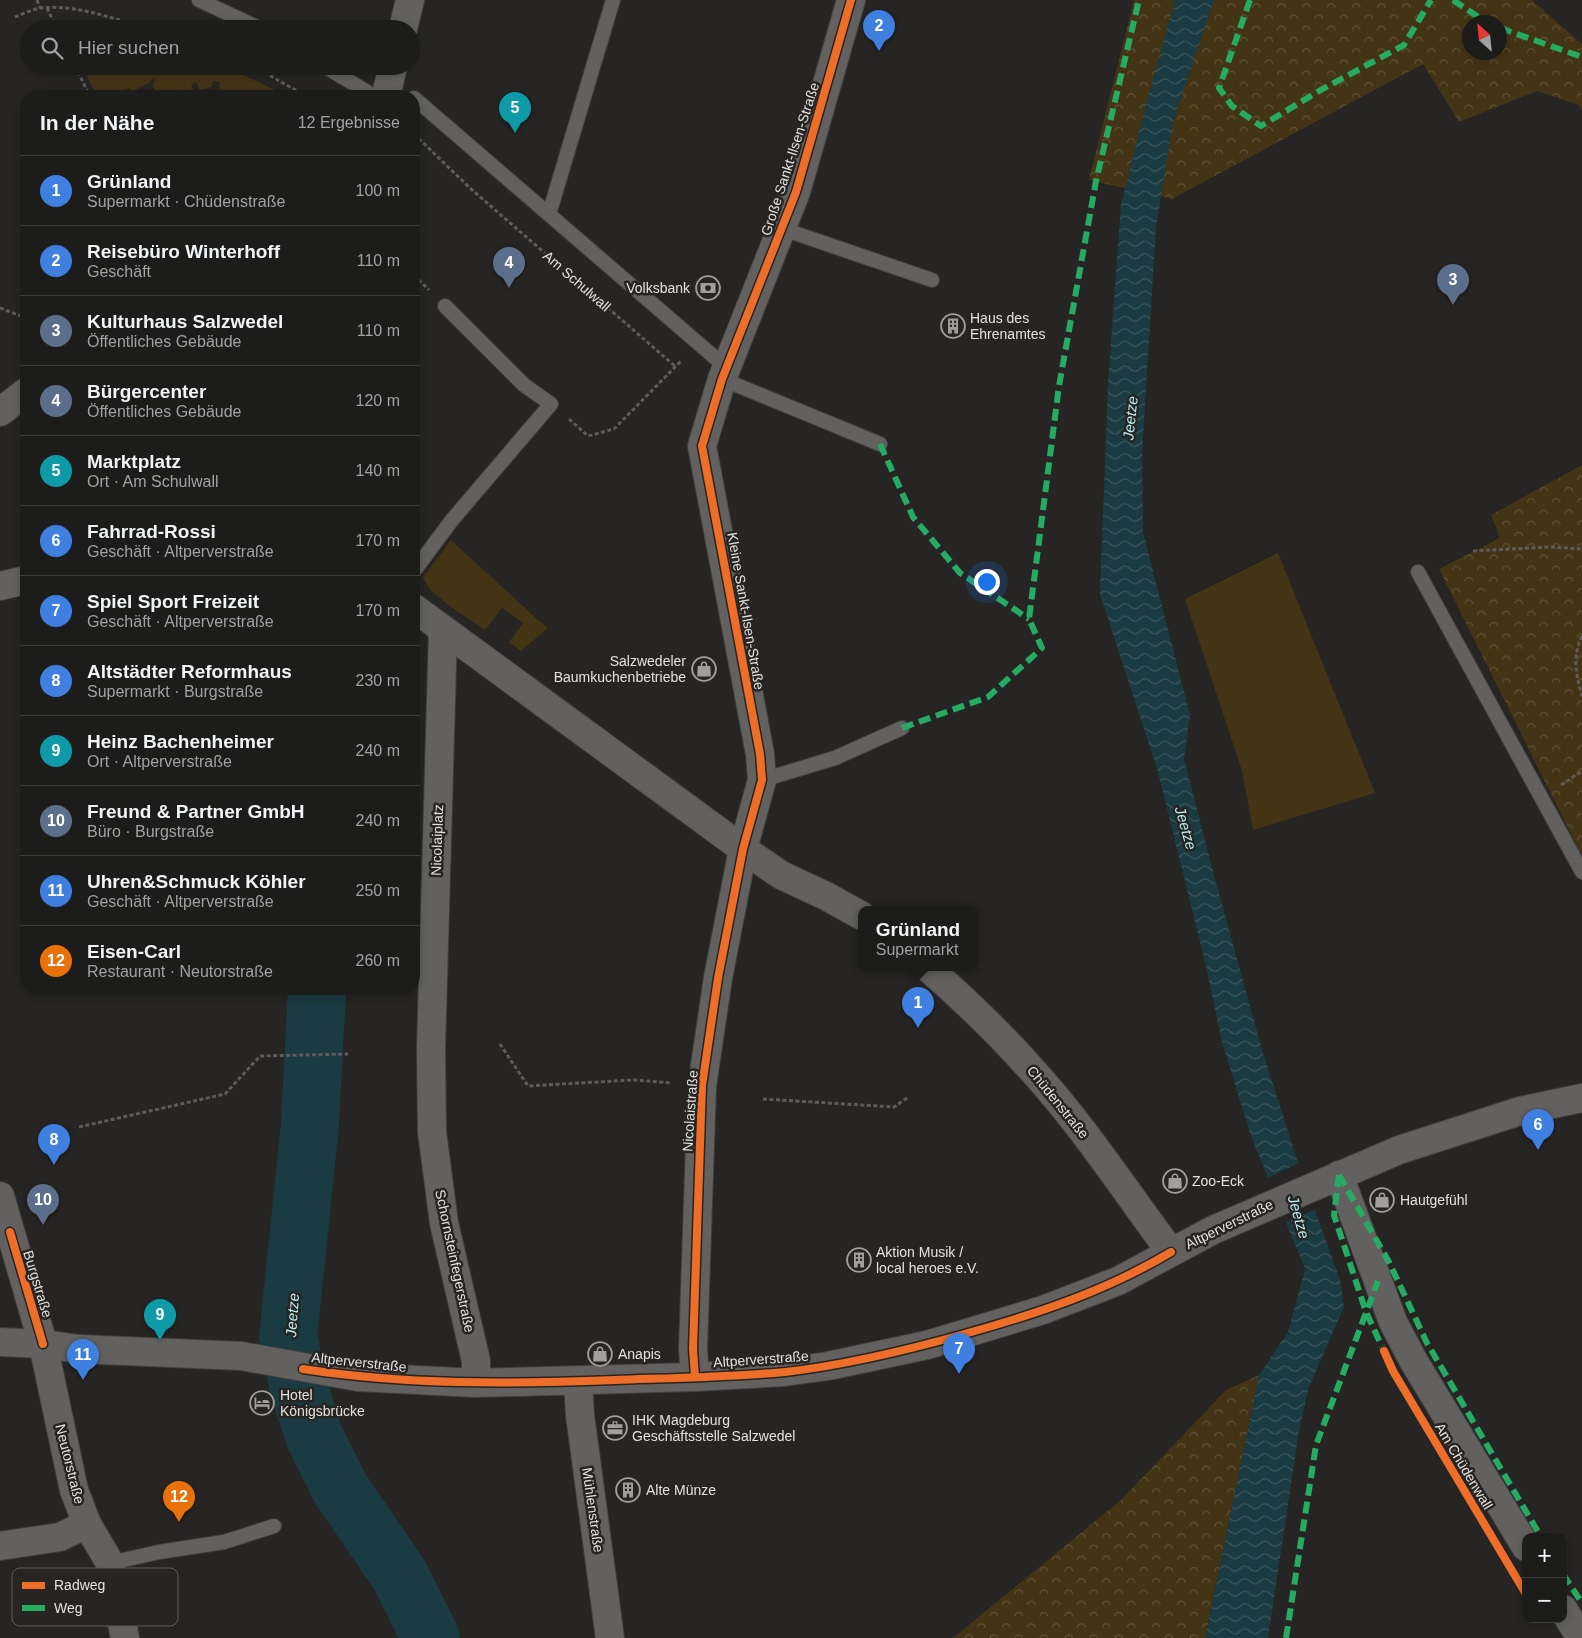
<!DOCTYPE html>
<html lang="de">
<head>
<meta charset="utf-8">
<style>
  body { margin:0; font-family:Arial,sans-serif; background:#252523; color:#f1f3f6 }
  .controls { position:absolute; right:15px; bottom:15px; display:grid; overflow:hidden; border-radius:10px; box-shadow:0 2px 8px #0003 }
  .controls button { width:45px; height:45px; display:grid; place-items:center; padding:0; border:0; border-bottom:1px solid #3a3a39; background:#1c1c1a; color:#f1f3f6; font:25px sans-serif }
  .compass { position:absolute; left:1462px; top:15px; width:45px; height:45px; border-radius:50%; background:#1c1c1a; box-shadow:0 2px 8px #0003; rotate:333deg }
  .you { position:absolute; left:986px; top:581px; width:18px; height:18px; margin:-12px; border:4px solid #fff; border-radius:50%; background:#1a73e8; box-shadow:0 0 0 8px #1a73e833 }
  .badge { display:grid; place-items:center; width:32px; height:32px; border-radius:50%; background:#2563eb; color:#fff; font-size:16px; font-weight:700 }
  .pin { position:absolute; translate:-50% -41px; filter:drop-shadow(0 1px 2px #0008) }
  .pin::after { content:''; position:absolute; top:26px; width:18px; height:15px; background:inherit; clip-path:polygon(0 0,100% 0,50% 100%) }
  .popup { position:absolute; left:858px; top:906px; width:120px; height:65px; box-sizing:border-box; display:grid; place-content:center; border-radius:10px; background:#1c1c1a; filter:drop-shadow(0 1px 4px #0005); font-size:16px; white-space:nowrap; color:#a0a1a2 }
  .popup b { font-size:19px; color:#f1f3f6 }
  .popup::after { content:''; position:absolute; left:50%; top:100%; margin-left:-10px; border:10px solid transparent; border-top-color:#1c1c1a }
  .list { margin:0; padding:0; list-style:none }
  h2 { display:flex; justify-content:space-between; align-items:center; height:65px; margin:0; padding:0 20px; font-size:21px }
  h2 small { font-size:16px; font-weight:400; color:#a0a1a2 }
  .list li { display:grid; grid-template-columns:32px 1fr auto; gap:15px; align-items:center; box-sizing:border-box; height:70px; padding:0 20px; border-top:1px solid #3a3a39 }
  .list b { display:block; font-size:19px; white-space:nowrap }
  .list p { margin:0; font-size:16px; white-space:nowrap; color:#a0a1a2 }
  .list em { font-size:16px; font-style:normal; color:#a0a1a2 }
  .icon { flex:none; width:28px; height:28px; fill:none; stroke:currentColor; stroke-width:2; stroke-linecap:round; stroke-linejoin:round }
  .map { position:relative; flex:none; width:1582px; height:1638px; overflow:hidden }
  .search { position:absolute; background:#1c1c1a; box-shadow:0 2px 8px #0003; left:20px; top:20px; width:400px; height:55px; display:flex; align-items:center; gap:12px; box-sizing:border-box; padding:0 18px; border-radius:28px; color:#a0a1a2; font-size:19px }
  .panel { position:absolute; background:#1c1c1a; box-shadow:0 2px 8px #0003; left:20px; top:90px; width:400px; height:905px; border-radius:20px }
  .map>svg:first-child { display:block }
  .green { fill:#433415 }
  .park { fill:url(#park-crowns); fill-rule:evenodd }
  .water { fill:url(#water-waves) }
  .pier { fill:#262523 }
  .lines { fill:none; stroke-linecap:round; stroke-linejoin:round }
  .river { stroke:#1a3b41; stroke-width:58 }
  .service-casing { stroke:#41403f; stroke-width:16 }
  .minor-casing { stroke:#41403f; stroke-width:30 }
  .tertiary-casing { stroke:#41403f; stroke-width:30 }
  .path { stroke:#5d5c5b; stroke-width:3; stroke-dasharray:4 2.5; stroke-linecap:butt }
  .service { stroke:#626160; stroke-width:14 }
  .minor { stroke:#626160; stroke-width:28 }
  .tertiary { stroke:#626160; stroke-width:28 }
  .quiet { stroke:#26ab63; stroke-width:6; stroke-dasharray:12 6; stroke-linecap:butt }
  .cycleway-casing { stroke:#272522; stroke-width:11 }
  .cycleway { stroke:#ee6e29; stroke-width:8 }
  .labels { text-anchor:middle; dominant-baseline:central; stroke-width:5; stroke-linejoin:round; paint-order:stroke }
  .street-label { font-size:14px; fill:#e3e1df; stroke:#272522 }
  .poi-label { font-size:14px; fill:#e3e1df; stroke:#272522; text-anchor:start }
  .water-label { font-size:15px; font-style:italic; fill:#baeef9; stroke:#272522 }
  .key { fill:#272522; stroke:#5f5d5b; stroke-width:1 }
  .key-label { font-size:14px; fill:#e3e1df }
</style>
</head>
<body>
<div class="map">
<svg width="1582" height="1638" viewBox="0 0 1582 1638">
  <defs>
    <pattern id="park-crowns" width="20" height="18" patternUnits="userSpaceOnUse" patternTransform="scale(1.25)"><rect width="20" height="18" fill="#433415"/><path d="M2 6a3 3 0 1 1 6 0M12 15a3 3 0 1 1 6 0" fill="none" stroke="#5e5137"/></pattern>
    <pattern id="water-waves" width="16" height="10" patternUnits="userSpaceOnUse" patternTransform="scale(1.25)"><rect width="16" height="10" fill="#1a3b41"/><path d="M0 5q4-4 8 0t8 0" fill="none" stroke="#3b575c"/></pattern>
  </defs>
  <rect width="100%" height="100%" fill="#262523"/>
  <g class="green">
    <path d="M 82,66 L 224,66 L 288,96 L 239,96 L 235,90 L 228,95 L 219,89 L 220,82 L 213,81 L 212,87 L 200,90 L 196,82 L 191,85 L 194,92 L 185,96 L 179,89 L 174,92 L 175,96 L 159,96 L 153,86 L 155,80 L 152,79 L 149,83 L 131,92 L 129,88 L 123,91 L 124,94 L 97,96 Z"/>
    <path d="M 451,540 L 538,620 L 548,628 L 521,651 L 509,642 L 523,623 L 502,608 L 485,630 C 470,619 428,595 423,577 Z"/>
    <path d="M 1278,553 L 1375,793 L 1253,830 L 1242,771 L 1185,599 Z"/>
  </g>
  <g class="park">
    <path d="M 1134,0 L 1532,0 L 1582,44 L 1582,111 L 1579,105 L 1537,91 L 1459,122 L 1423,64 L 1172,199 L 1089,180 ZM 1470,22 L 1500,22 L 1500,52 L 1470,52 Z"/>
    <path d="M 1582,465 L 1582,856 L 1439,569 L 1500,538 L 1491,515 Z"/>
    <path d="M 1259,1375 L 1205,1638 L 953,1638 L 1121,1500 L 1226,1390 Z"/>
  </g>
  <path class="water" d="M 1175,0 L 1214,0 L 1173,122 L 1156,227 L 1142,453 L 1143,532 L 1190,715 L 1184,759 L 1214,875 L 1261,1046 L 1295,1154 L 1340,1280 L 1344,1307 L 1309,1387 L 1299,1431 L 1268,1638 L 1205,1638 L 1259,1375 L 1288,1332 L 1305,1269 L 1251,1136 L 1222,1042 L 1206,966 L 1158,772 L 1100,594 L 1108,384 L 1121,205 L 1146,104 Z"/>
  <path class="pier" d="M 1301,1162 L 1318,1208 L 1284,1223 L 1266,1179 Z"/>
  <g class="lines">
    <path class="river" d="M 317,989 L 310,1124 L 288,1338 L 298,1384 L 314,1436 L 340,1488 L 400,1576 L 431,1638"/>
    <g class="service-casing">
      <g id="service">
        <path d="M 199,0 L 261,29"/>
        <path d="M 324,66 L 374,96"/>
        <path d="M 414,98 L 727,368"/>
        <path d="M 549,214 L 613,0"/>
        <path d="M 783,229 L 932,280"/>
        <path d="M 722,379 L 880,444"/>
        <path d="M 414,571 L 452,520 L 551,404 L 524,385 L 445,306"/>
        <path d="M 1418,572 L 1582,872"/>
        <path d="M 762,780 L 835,758 L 902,728"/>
        <path d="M 110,1563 L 159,1552 L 224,1542 L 274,1526"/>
      </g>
    </g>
    <g class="minor-casing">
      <g id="minor">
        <path d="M 403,29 L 410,0"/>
        <path d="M 386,96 L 393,66"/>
        <path d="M 0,412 L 26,392"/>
        <path d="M 0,586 L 26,580"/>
        <path d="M 414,608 L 743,849 L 781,875 L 826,896 L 862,916"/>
        <path d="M 443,630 L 431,1049 L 432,1132 L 444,1223 L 476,1361 L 476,1383"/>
        <path d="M 927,967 C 964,999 1000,1034 1033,1071 C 1084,1127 1126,1192 1171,1252"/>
        <path d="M 1339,1175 L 1393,1322 L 1413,1360 L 1526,1547"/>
        <path d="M 43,1344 L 79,1349 L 241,1356 L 358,1377 L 476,1383 L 695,1377 L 784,1372 L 828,1366 L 927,1345 L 1043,1310 L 1118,1281 L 1213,1230 L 1399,1150 L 1520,1111 L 1582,1098"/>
        <path d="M 695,1377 L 693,1349 L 702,1086 L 718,978 L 743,849 L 762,780 L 760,754 L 702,446 L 722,379 L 796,192 L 851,0"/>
        <path d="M 578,1381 L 580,1415 L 610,1638"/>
        <path d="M 0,1546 L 60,1537 L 87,1524"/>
        <path d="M 1563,1609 L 1581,1638"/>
      </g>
    </g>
    <g class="tertiary-casing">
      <g id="tertiary">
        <path d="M 0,1196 L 43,1344 L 74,1490 L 87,1524 L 110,1563 L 125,1638"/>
        <path d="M 0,1342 L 43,1344"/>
      </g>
    </g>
    <g class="path">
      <path d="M 37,0 L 40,8"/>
      <path d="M 47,8 L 57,29"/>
      <path d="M 15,17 C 23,14 32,9 41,8 C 76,4 115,19 148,29"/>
      <path d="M 75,66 L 90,96"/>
      <path d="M 253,66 L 306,96"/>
      <path d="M 414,134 L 471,189 L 676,367"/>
      <path d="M 414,275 L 429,290"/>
      <path d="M 0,308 L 26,318"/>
      <path d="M 569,419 L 588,436 L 614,429 L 682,360"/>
      <path d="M 1473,551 L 1550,547 L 1582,549"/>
      <path d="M 1582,636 C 1572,657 1576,674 1582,696"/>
      <path d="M 1561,785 L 1582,771"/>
      <path d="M 500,1044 L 528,1086 L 633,1080 L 672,1083"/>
      <path d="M 763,1099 L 894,1107 L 907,1098"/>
      <path d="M 79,1127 L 225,1094 L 260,1056 L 348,1054"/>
    </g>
    <use href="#service" class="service"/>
    <use href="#minor" class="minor"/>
    <use href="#tertiary" class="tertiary"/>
    <g class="quiet">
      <path d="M 1250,0 L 1219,88 L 1232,106 L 1261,126 L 1319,91 L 1404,45 L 1431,0"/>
      <path d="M 1453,0 L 1486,22"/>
      <path d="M 1500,28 L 1582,57"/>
      <path d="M 880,444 L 913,517 L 960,573 L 1029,619"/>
      <path d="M 902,728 L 988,697 L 1042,648 L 1029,619 L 1059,386 L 1096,181 L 1139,0"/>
      <path d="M 1339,1175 L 1389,1262 L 1427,1343 L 1541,1537"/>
      <path d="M 1339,1175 L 1334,1215 L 1366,1312 L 1384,1351"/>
      <path d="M 1563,1574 L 1582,1603"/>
      <path d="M 1286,1638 L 1316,1445 L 1378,1281"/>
    </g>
    <g class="cycleway-casing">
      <g id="cycleway">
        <path d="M 10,1232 L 43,1344"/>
        <path d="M 1384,1351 L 1393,1371 L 1526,1594"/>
        <path d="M 303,1369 C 406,1385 510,1384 615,1380 C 671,1378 729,1377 785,1372 C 847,1365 908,1350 968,1333 C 1039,1313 1108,1290 1171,1252"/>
        <path d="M 695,1377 L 693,1349 L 702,1086 L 718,978 L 743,849 L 762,780 L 760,754 L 702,446 L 722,379 L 796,192 L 851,0"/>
      </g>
    </g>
    <use href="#cycleway" class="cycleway"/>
  </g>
  <defs>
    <g id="bank-ring" transform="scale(1.25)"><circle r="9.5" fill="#272522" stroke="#a19f9d" stroke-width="1.5"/><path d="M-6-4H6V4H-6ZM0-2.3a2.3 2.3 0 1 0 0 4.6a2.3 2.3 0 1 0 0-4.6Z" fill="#a19f9d"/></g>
    <g id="building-ring" transform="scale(1.25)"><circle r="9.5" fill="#272522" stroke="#a19f9d" stroke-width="1.5"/><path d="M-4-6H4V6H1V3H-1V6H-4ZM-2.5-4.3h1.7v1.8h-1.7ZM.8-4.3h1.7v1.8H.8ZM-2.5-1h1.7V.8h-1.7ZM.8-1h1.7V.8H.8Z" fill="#a19f9d"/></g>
    <g id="shop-ring" transform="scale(1.25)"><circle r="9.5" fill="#272522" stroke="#a19f9d" stroke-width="1.5"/><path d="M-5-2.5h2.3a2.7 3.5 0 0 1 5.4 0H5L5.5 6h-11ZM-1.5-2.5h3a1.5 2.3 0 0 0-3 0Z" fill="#a19f9d"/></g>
    <g id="hotel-ring" transform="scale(1.25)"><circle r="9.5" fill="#272522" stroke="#a19f9d" stroke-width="1.5"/><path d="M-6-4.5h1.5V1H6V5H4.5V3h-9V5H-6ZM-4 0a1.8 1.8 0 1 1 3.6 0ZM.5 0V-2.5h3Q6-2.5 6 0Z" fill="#a19f9d"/></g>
    <g id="office-ring" transform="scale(1.25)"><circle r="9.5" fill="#272522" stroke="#a19f9d" stroke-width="1.5"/><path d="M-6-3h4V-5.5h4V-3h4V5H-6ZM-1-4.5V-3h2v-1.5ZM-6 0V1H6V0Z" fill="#a19f9d"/></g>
  </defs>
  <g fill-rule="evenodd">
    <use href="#bank-ring" x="708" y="288"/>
    <use href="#building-ring" x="953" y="326"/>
    <use href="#shop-ring" x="704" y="669"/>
    <use href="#shop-ring" x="1175" y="1181"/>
    <use href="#shop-ring" x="1382" y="1200"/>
    <use href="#building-ring" x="859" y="1260"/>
    <use href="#shop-ring" x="600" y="1354"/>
    <use href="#hotel-ring" x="262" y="1403"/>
    <use href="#office-ring" x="615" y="1428"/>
    <use href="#building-ring" x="628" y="1490"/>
  </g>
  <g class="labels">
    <g class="street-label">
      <text transform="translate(790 159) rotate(-72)">Große Sankt-Ilsen-Straße</text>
      <text transform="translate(577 281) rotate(41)">Am Schulwall</text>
      <text transform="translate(746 611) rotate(80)">Kleine Sankt-Ilsen-Straße</text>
      <text transform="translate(437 840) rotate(-88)">Nicolaiplatz</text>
      <text transform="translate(1058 1102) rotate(51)">Chüdenstraße</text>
      <text transform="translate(690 1111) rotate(-86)">Nicolaistraße</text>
      <text transform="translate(1229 1224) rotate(-26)">Altperverstraße</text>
      <text transform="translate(455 1261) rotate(78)">Schornsteinfegerstraße</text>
      <text transform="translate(38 1284) rotate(73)">Burgstraße</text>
      <text transform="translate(761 1359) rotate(-4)">Altperverstraße</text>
      <text transform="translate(359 1362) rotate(6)">Altperverstraße</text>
      <text transform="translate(70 1464) rotate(76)">Neutorstraße</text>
      <text transform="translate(1464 1466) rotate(59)">Am Chüdenwall</text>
      <text transform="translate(593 1510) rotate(82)">Mühlenstraße</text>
    </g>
    <g class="poi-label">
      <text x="690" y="288" text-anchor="end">Volksbank</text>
      <text x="970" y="318">Haus des<tspan x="970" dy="16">Ehrenamtes</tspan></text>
      <text x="686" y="661" text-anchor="end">Salzwedeler<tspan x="686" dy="16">Baumkuchenbetriebe</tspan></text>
      <text x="1192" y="1181">Zoo-Eck</text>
      <text x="1400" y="1200">Hautgefühl</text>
      <text x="876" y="1252">Aktion Musik /<tspan x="876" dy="16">local heroes e.V.</tspan></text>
      <text x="618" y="1354">Anapis</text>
      <text x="280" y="1395">Hotel<tspan x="280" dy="16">Königsbrücke</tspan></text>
      <text x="632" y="1420">IHK Magdeburg<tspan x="632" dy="16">Geschäftsstelle Salzwedel</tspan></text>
      <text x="646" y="1490">Alte Münze</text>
    </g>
    <g class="water-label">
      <text transform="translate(1130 418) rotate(-84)">Jeetze</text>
      <text transform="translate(1186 828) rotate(74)">Jeetze</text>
      <text transform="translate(1299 1217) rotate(74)">Jeetze</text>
      <text transform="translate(292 1315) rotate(-86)">Jeetze</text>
    </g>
  </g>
  <rect x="12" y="1568" width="166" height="58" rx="8" class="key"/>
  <rect x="22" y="1582" width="23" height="7" fill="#ee6e29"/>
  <rect x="22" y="1605" width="23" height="6" fill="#26ab63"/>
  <g class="key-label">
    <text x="54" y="1590">Radweg</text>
    <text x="54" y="1613">Weg</text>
  </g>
</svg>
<div class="controls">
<button>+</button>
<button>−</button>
</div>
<svg class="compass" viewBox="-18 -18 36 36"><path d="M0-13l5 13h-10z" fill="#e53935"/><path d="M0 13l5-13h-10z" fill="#a0a1a2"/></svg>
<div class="you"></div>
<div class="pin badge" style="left:918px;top:1028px;background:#3f7fe0">1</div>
<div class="popup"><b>Grünland</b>Supermarkt</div>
<div class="pin badge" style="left:879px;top:51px;background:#3f7fe0">2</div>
<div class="pin badge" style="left:1453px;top:305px;background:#5c6f8a">3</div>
<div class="pin badge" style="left:509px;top:288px;background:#5c6f8a">4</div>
<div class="pin badge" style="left:515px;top:133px;background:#0f9aa8">5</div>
<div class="pin badge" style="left:1538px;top:1150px;background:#3f7fe0">6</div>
<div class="pin badge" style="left:959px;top:1374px;background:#3f7fe0">7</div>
<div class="pin badge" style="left:54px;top:1165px;background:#3f7fe0">8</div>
<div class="pin badge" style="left:160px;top:1340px;background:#0f9aa8">9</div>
<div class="pin badge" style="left:43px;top:1225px;background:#5c6f8a">10</div>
<div class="pin badge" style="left:83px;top:1380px;background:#3f7fe0">11</div>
<div class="pin badge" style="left:179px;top:1522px;background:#e8710a">12</div>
<div class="search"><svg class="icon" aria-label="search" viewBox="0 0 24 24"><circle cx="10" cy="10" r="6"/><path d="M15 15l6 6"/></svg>Hier suchen</div>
<section class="panel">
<h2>In der Nähe<small>12 Ergebnisse</small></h2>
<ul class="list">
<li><span class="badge" style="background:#3f7fe0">1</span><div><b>Grünland</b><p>Supermarkt · Chüdenstraße</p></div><em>100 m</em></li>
<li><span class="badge" style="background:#3f7fe0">2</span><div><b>Reisebüro Winterhoff</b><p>Geschäft</p></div><em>110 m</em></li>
<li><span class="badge" style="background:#5c6f8a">3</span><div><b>Kulturhaus Salzwedel</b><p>Öffentliches Gebäude</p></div><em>110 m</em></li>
<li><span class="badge" style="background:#5c6f8a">4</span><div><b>Bürgercenter</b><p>Öffentliches Gebäude</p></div><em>120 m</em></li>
<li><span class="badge" style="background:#0f9aa8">5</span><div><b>Marktplatz</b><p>Ort · Am Schulwall</p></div><em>140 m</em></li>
<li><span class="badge" style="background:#3f7fe0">6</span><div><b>Fahrrad-Rossi</b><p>Geschäft · Altperverstraße</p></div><em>170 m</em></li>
<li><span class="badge" style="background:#3f7fe0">7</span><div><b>Spiel Sport Freizeit</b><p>Geschäft · Altperverstraße</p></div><em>170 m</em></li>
<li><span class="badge" style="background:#3f7fe0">8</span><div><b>Altstädter Reformhaus</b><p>Supermarkt · Burgstraße</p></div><em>230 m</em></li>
<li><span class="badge" style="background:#0f9aa8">9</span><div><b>Heinz Bachenheimer</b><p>Ort · Altperverstraße</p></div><em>240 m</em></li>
<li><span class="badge" style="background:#5c6f8a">10</span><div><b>Freund &amp; Partner GmbH</b><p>Büro · Burgstraße</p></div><em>240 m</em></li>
<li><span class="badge" style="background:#3f7fe0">11</span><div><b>Uhren&amp;Schmuck Köhler</b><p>Geschäft · Altperverstraße</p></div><em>250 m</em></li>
<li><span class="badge" style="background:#e8710a">12</span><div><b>Eisen-Carl</b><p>Restaurant · Neutorstraße</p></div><em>260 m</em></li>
</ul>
</section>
</div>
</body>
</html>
